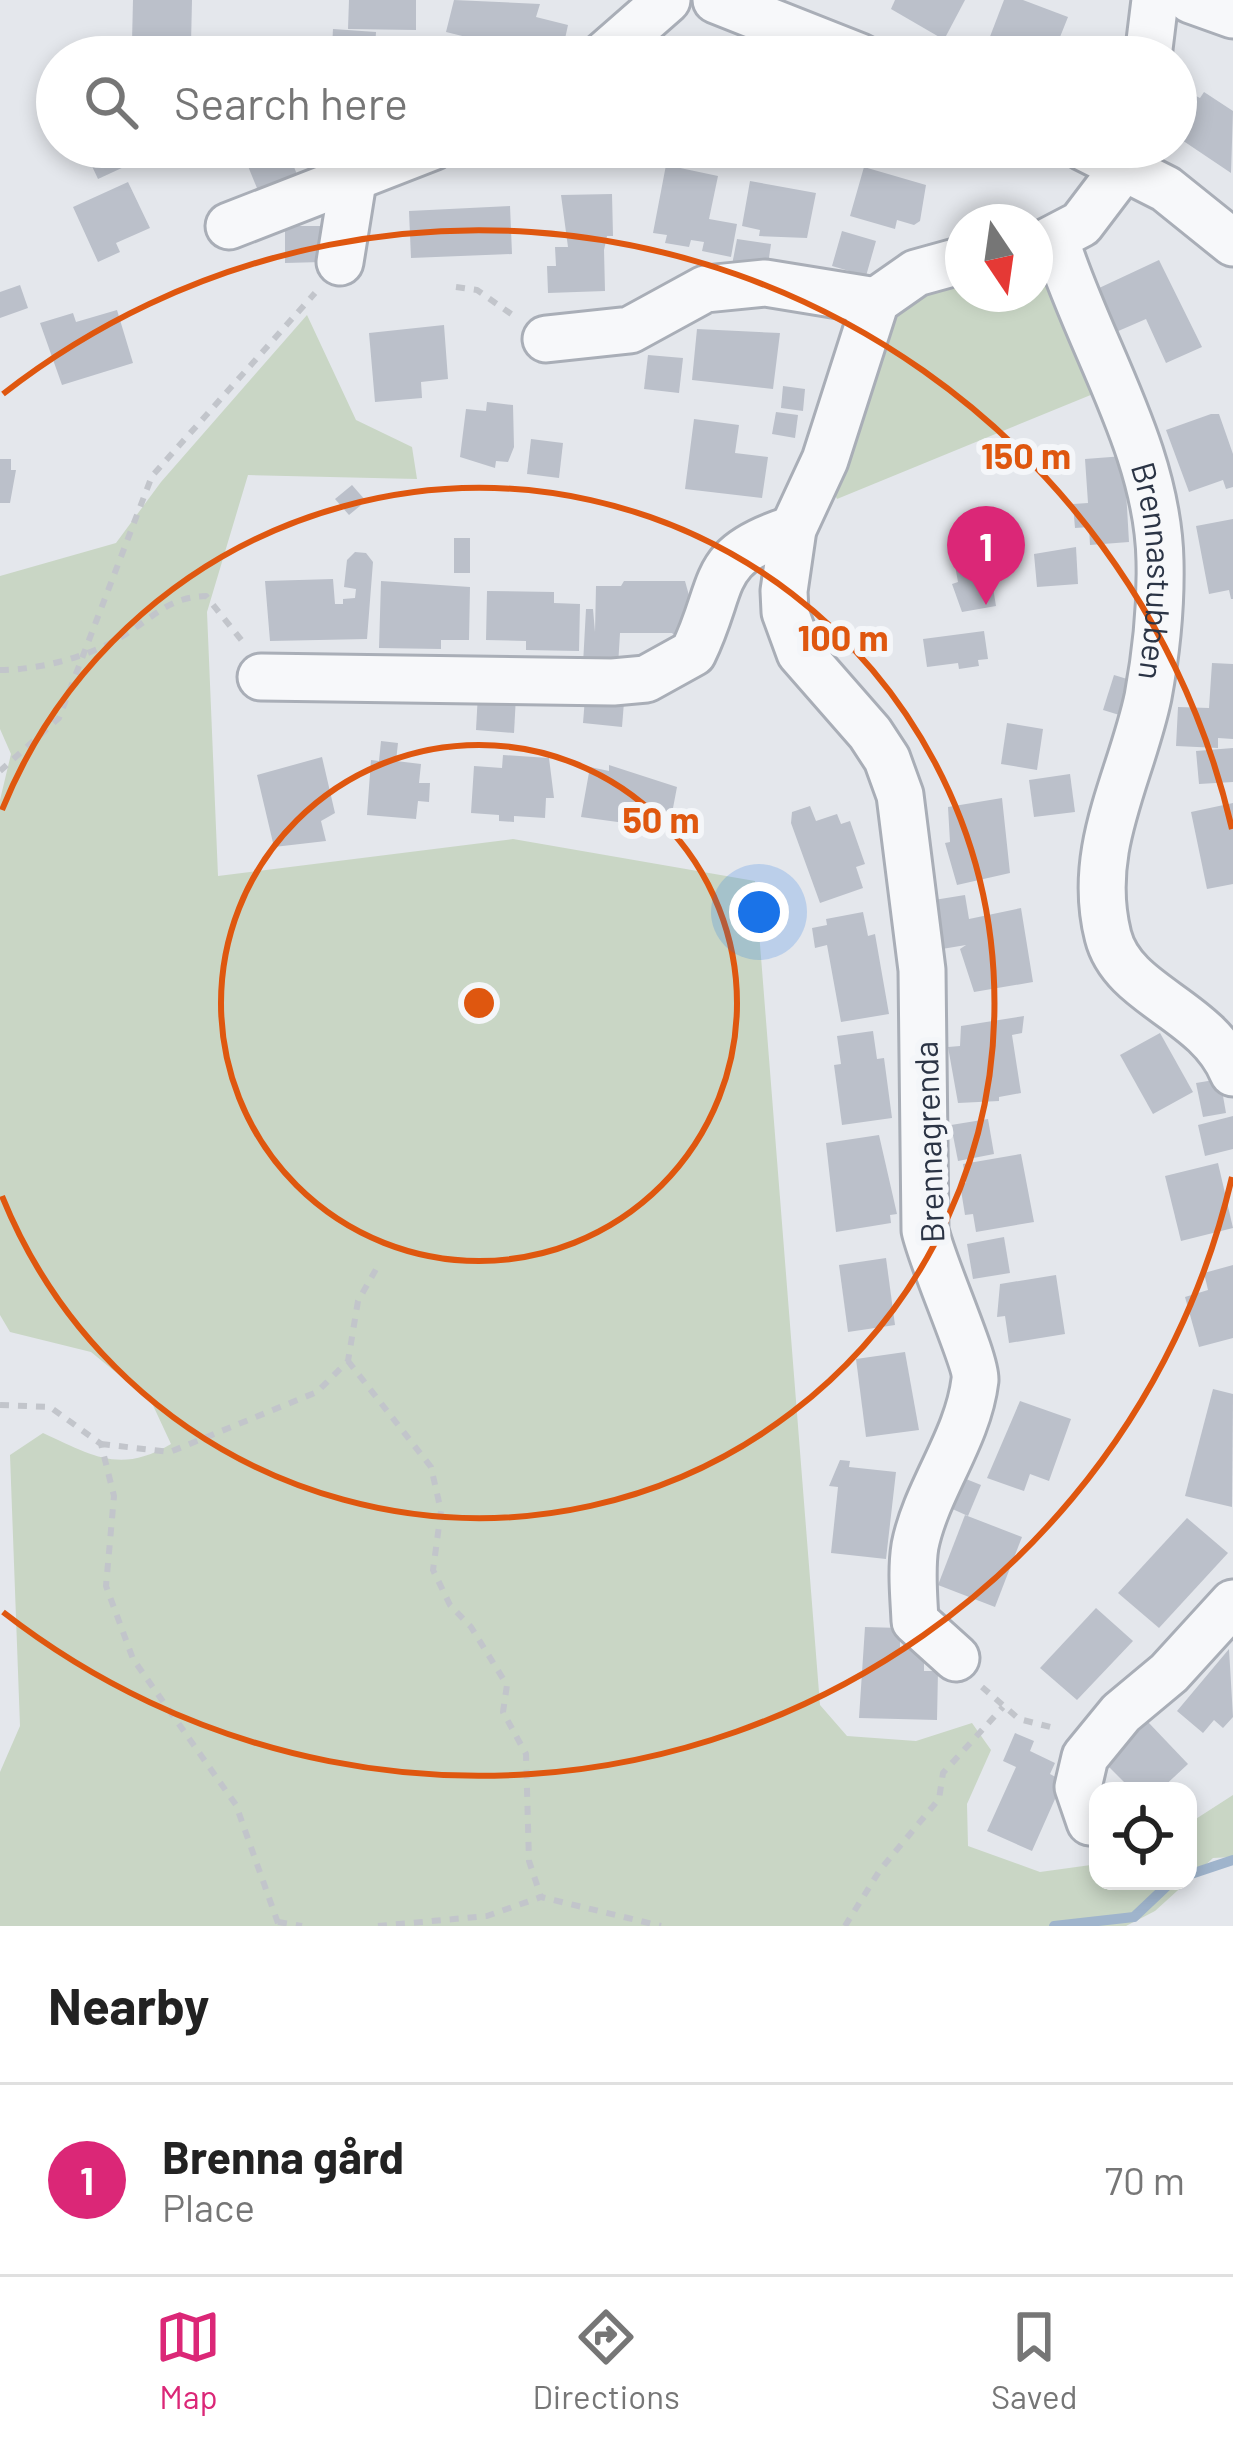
<!DOCTYPE html>
<html lang="en">
<head>
<meta charset="utf-8">
<style>
  body { margin:0; font-family:Barlow,sans-serif; background:#f2f2f2; color:#222 }
  .controls { position:absolute; right:36px; bottom:36px; display:grid; overflow:hidden; border-radius:24px; box-shadow:0 6px 18px #0003 }
  .controls button { width:108px; height:108px; display:grid; place-items:center; padding:0; border:0; border-bottom:3px solid #e0e0e0; background:#fff; color:#222; font:60px sans-serif }
  .compass { position:absolute; left:945px; top:204px; width:108px; height:108px; border-radius:50%; background:#fff; box-shadow:0 6px 18px #0003; rotate:167deg }
  .you { position:absolute; left:759px; top:912px; width:42px; height:42px; margin:-30px; border:9px solid #fff; border-radius:50%; background:#1a73e8; box-shadow:0 0 0 18px #1a73e833 }
  .badge { display:grid; place-items:center; width:78px; height:78px; border-radius:50%; background:#db2777; color:#fff; font-size:39px; font-weight:700 }
  .pin { position:absolute; translate:-50% -99px; filter:drop-shadow(0 3px 6px #0008) }
  .pin::after { content:''; position:absolute; top:63px; width:42px; height:36px; background:inherit; clip-path:polygon(0 0,100% 0,50% 100%) }
  .list { margin:0; padding:0; list-style:none }
  h2 { display:flex; justify-content:space-between; align-items:center; height:156px; margin:0; padding:0 48px; font-size:51px }
  h2 small { font-size:39px; font-weight:400; color:#767676 }
  .list li { display:grid; grid-template-columns:78px 1fr auto; gap:36px; align-items:center; box-sizing:border-box; height:192px; padding:0 48px; border-top:3px solid #e0e0e0 }
  .list b { display:block; font-size:45px; white-space:nowrap }
  .list p { margin:0; font-size:39px; white-space:nowrap; color:#767676 }
  .list em { font-size:39px; font-style:normal; color:#767676 }
  .icon { flex:none; width:66px; height:66px; fill:none; stroke:currentColor; stroke-width:2; stroke-linecap:round; stroke-linejoin:round }
  .map { position:relative; flex:none; width:1233px; height:1926px; overflow:hidden }
  .search { position:absolute; background:#fff; box-shadow:0 6px 18px #0003; left:36px; right:36px; top:36px; height:132px; display:flex; align-items:center; gap:30px; box-sizing:border-box; padding:0 42px; border-radius:66px; color:#767676; font-size:45px }
  .sheet { height:348px; background:#fff }
  nav { display:flex; justify-content:space-around; align-items:center; box-sizing:border-box; height:168px; border-top:3px solid #e0e0e0; background:#fff; font-size:33px; color:#767676 }
  nav a { display:grid; justify-items:center; gap:6px }
  nav .on { color:#db2777 }
  .map>svg:first-child { display:block }
  .green { fill:#c9d6c5 }
  .lines { fill:none; stroke-linecap:round; stroke-linejoin:round }
  .stream { stroke:#9fb4cc; stroke-width:10 }
  .building { fill:#bbc0ca }
  .minor-casing { stroke:#a9aeb7; stroke-width:51 }
  .path { stroke:#c2c5cb; stroke-width:6; stroke-dasharray:9 9; stroke-linecap:butt }
  .minor { stroke:#f7f8fa; stroke-width:45 }
  .ring { fill:none; stroke:#df570f; stroke-width:6 }
  .labels { text-anchor:middle; dominant-baseline:central; stroke-width:12; stroke-linejoin:round; paint-order:stroke }
  .street-label { font-size:33px; fill:#2b3445; stroke:#f4f6f9 }
  .centre { fill:#df570f; stroke:#f4f6f9; stroke-width:6 }
  .ring-label { font-size:36px; text-anchor:middle; font-weight:bold; fill:#df570f; stroke:#f4f6f9; stroke-width:12; stroke-linejoin:round; paint-order:stroke }
</style>
</head>
<body>
<div class="map">
<svg width="1233" height="1926" viewBox="0 0 1233 1926">
  <rect width="100%" height="100%" fill="#e4e7ec"/>
  <g class="green">
    <path d="M 1035,262 L 1045,266 L 1098,392 L 837,499 L 830,485 L 896,301 L 963,270 L 963,294 L 1035,294 Z"/>
    <path d="M 307,315 L 356,420 L 412,447 L 417,479 L 248,475 L 207,612 L 218,876 L 513,839 L 755,881 L 820,1705 L 847,1736 L 916,1741 L 972,1723 L 991,1750 L 967,1804 L 968,1846 L 1040,1872 L 1098,1864 L 1098,1881 L 1188,1881 L 1155,1911 L 1126,1926 L 0,1926 L 0,1772 L 20,1726 L 10,1455 L 43,1433 C 93,1456 120,1474 171,1444 L 151,1401 L 91,1352 L 10,1332 L 0,1315 L 0,800 L 11,754 L 0,729 L 0,576 L 116,543 L 161,482 Z"/>
    <path d="M 1233,1795 L 1233,1857 L 1213,1858 L 1188,1881 L 1188,1824 Z"/>
  </g>
  <g class="lines">
    <g class="stream">
      <path d="M 1188,1875 L 1233,1860"/>
      <path d="M 1054,1926 L 1134,1917 L 1172,1881"/>
    </g>
  </g>
  <g class="building">
    <path d="M 133,0 L 192,0 L 191,44 L 132,42 Z"/>
    <path d="M 349,0 L 416,0 L 416,30 L 348,29 Z"/>
    <path d="M 454,0 L 540,4 L 536,17 L 568,25 L 561,57 L 527,48 L 528,43 L 523,51 L 446,32 Z"/>
    <path d="M 895,0 L 965,0 L 946,36 L 941,38 L 891,9 Z"/>
    <path d="M 1004,0 L 1023,0 L 1068,17 L 1052,57 L 1011,57 L 986,47 Z"/>
    <path d="M 333,29 L 376,32 L 375,50 L 332,47 Z"/>
    <path d="M 235,41 L 329,46 L 329,57 L 235,57 Z"/>
    <path d="M 1204,92 L 1233,111 L 1231,173 L 1176,136 L 1176,122 L 1194,95 L 1200,98 Z"/>
    <path d="M 83,147 L 133,147 L 139,160 L 98,179 Z"/>
    <path d="M 262,147 L 286,147 L 298,177 L 259,193 L 243,154 Z"/>
    <path d="M 666,165 L 718,176 L 709,219 L 737,224 L 731,257 L 702,251 L 704,242 L 691,240 L 689,247 L 665,243 L 667,235 L 653,233 Z"/>
    <path d="M 864,167 L 926,185 L 920,221 L 914,225 L 897,220 L 895,229 L 850,216 Z"/>
    <path d="M 750,181 L 816,193 L 807,238 L 759,236 L 760,230 L 742,226 Z"/>
    <path d="M 128,182 L 150,228 L 116,243 L 120,252 L 98,262 L 73,207 Z"/>
    <path d="M 612,194 L 613,236 L 607,236 L 604,250 L 605,291 L 548,293 L 547,266 L 556,266 L 555,247 L 568,247 L 561,195 Z"/>
    <path d="M 510,206 L 512,254 L 411,258 L 409,211 Z"/>
    <path d="M 285,226 L 321,226 L 322,262 L 285,263 Z"/>
    <path d="M 842,231 L 876,241 L 866,276 L 832,266 Z"/>
    <path d="M 737,239 L 771,244 L 767,271 L 732,265 Z"/>
    <path d="M 1159,260 L 1202,347 L 1166,363 L 1146,319 L 1116,332 L 1097,289 Z"/>
    <path d="M 20,285 L 28,308 L 0,318 L 0,292 Z"/>
    <path d="M 117,310 L 133,363 L 62,385 L 40,323 L 73,313 L 76,322 Z"/>
    <path d="M 444,325 L 448,379 L 421,382 L 422,398 L 375,402 L 369,333 Z"/>
    <path d="M 697,329 L 780,333 L 773,389 L 692,380 Z"/>
    <path d="M 648,355 L 683,358 L 679,393 L 644,389 Z"/>
    <path d="M 783,386 L 805,389 L 803,411 L 781,408 Z"/>
    <path d="M 487,402 L 513,405 L 514,447 L 508,462 L 496,461 L 495,468 L 460,457 L 466,409 L 486,411 Z"/>
    <path d="M 776,412 L 798,415 L 795,438 L 772,434 Z"/>
    <path d="M 1211,414 L 1219,414 L 1233,454 L 1233,487 L 1226,489 L 1223,480 L 1189,492 L 1166,430 Z"/>
    <path d="M 694,419 L 739,425 L 735,453 L 768,457 L 762,498 L 685,489 Z"/>
    <path d="M 531,439 L 563,443 L 559,478 L 527,474 Z"/>
    <path d="M 1124,456 L 1129,542 L 1090,545 L 1089,527 L 1075,528 L 1073,504 L 1088,503 L 1085,459 Z"/>
    <path d="M 0,459 L 11,459 L 11,470 L 16,470 L 10,503 L 0,503 Z"/>
    <path d="M 352,485 L 366,501 L 349,515 L 335,499 Z"/>
    <path d="M 1233,519 L 1233,599 L 1231,599 L 1229,590 L 1209,594 L 1196,526 Z"/>
    <path d="M 984,533 L 996,606 L 962,612 L 952,584 L 958,582 L 950,538 Z"/>
    <rect x="454" y="538" width="16" height="35"/>
    <path d="M 1076,547 L 1078,584 L 1037,587 L 1034,554 Z"/>
    <path d="M 355,552 L 366,553 L 373,562 L 367,639 L 270,641 L 265,581 L 333,579 L 335,604 L 343,604 L 343,599 L 355,598 L 356,589 L 344,587 L 347,560 Z"/>
    <path d="M 381,581 L 470,587 L 469,640 L 441,640 L 441,649 L 379,648 Z"/>
    <path d="M 624,581 L 685,581 L 690,599 L 685,611 L 692,611 L 680,640 L 672,633 L 620,633 L 618,666 L 583,664 L 586,609 L 593,609 L 595,632 L 596,586 L 621,586 Z"/>
    <path d="M 487,591 L 554,592 L 554,603 L 580,604 L 579,651 L 526,650 L 526,641 L 486,640 Z"/>
    <path d="M 867,630 L 870,650 L 844,655 L 841,635 Z"/>
    <path d="M 984,631 L 988,659 L 978,660 L 979,666 L 959,669 L 958,663 L 927,667 L 923,639 Z"/>
    <path d="M 1212,663 L 1233,664 L 1233,739 L 1218,738 L 1218,748 L 1176,746 L 1178,707 L 1209,708 Z"/>
    <path d="M 1114,675 L 1137,682 L 1126,717 L 1103,710 Z"/>
    <path d="M 478,693 L 516,696 L 514,733 L 476,730 Z"/>
    <path d="M 585,698 L 624,702 L 622,727 L 583,723 Z"/>
    <path d="M 1007,723 L 1043,729 L 1037,770 L 1001,764 Z"/>
    <path d="M 381,741 L 398,743 L 396,761 L 421,764 L 419,783 L 430,783 L 429,802 L 418,801 L 416,819 L 367,815 L 371,760 L 379,761 Z"/>
    <path d="M 1233,748 L 1233,782 L 1199,784 L 1196,751 Z"/>
    <path d="M 503,755 L 549,758 L 554,798 L 546,798 L 545,818 L 514,816 L 514,822 L 499,821 L 499,815 L 471,813 L 474,766 L 502,768 Z"/>
    <path d="M 322,757 L 335,813 L 321,821 L 326,841 L 274,847 L 257,775 Z"/>
    <path d="M 609,765 L 677,787 L 669,829 L 581,817 L 590,767 L 609,771 Z"/>
    <path d="M 1070,774 L 1075,812 L 1034,817 L 1029,780 Z"/>
    <path d="M 1002,798 L 1010,873 L 957,885 L 945,843 L 950,842 L 948,807 Z"/>
    <path d="M 1233,803 L 1233,884 L 1207,889 L 1191,812 Z"/>
    <path d="M 810,806 L 816,821 L 837,814 L 841,824 L 850,821 L 865,864 L 856,867 L 863,888 L 820,903 L 791,823 L 792,812 Z"/>
    <path d="M 965,895 L 969,919 L 1021,908 L 1033,982 L 974,992 L 960,949 L 966,945 L 942,949 L 934,900 Z"/>
    <path d="M 863,912 L 868,936 L 875,934 L 889,1014 L 841,1022 L 827,945 L 815,948 L 812,928 L 827,925 L 826,919 Z"/>
    <path d="M 1024,1016 L 1022,1033 L 1012,1035 L 1021,1093 L 999,1097 L 999,1101 L 958,1103 L 948,1047 L 960,1046 L 961,1026 Z"/>
    <path d="M 873,1031 L 877,1059 L 884,1058 L 892,1118 L 842,1125 L 834,1065 L 841,1064 L 837,1036 Z"/>
    <path d="M 1160,1033 L 1193,1092 L 1153,1114 L 1120,1055 Z"/>
    <path d="M 1220,1079 L 1226,1113 L 1203,1117 L 1196,1083 Z"/>
    <path d="M 1233,1116 L 1233,1149 L 1205,1156 L 1198,1125 Z"/>
    <path d="M 988,1119 L 994,1154 L 958,1161 L 951,1125 Z"/>
    <path d="M 879,1135 L 897,1214 L 890,1215 L 891,1223 L 836,1232 L 826,1143 Z"/>
    <path d="M 1021,1154 L 1034,1222 L 976,1232 L 973,1214 L 965,1215 L 960,1184 L 966,1183 L 963,1164 Z"/>
    <path d="M 1218,1163 L 1233,1228 L 1181,1241 L 1165,1176 Z"/>
    <path d="M 1004,1237 L 1010,1273 L 973,1279 L 967,1244 Z"/>
    <path d="M 886,1258 L 895,1325 L 848,1332 L 839,1265 Z"/>
    <path d="M 1233,1265 L 1233,1338 L 1199,1347 L 1185,1297 L 1208,1290 L 1204,1273 Z"/>
    <path d="M 1056,1275 L 1065,1334 L 1009,1343 L 1005,1316 L 997,1317 L 1000,1284 Z"/>
    <path d="M 905,1352 L 919,1430 L 866,1437 L 856,1359 Z"/>
    <path d="M 1213,1389 L 1233,1394 L 1232,1507 L 1185,1496 Z"/>
    <path d="M 1020,1401 L 1071,1419 L 1049,1481 L 1030,1474 L 1024,1491 L 987,1478 Z"/>
    <path d="M 840,1460 L 850,1461 L 849,1467 L 896,1472 L 886,1559 L 831,1553 L 838,1487 L 829,1486 Z"/>
    <path d="M 961,1477 L 981,1485 L 968,1516 L 948,1507 Z"/>
    <path d="M 965,1515 L 1022,1537 L 995,1607 L 938,1585 Z"/>
    <path d="M 1187,1518 L 1228,1553 L 1159,1628 L 1118,1593 Z"/>
    <path d="M 1096,1608 L 1133,1641 L 1077,1700 L 1040,1668 Z"/>
    <path d="M 865,1627 L 900,1628 L 900,1648 L 924,1648 L 924,1671 L 938,1671 L 937,1720 L 859,1718 Z"/>
    <path d="M 1229,1649 L 1233,1717 L 1223,1728 L 1214,1720 L 1203,1733 L 1177,1711 Z"/>
    <path d="M 1148,1722 L 1188,1764 L 1159,1791 L 1133,1791 L 1105,1763 Z"/>
    <path d="M 1015,1733 L 1034,1741 L 1030,1751 L 1055,1763 L 1050,1774 L 1063,1781 L 1032,1851 L 987,1831 L 1016,1767 L 1003,1761 Z"/>
  </g>
  <g class="lines">
    <g class="minor-casing">
      <g id="minor">
        <path d="M 716,0 L 860,57"/>
        <path d="M 1191,0 L 1233,15"/>
        <path d="M 602,57 L 667,0"/>
        <path d="M 1148,57 L 1155,0"/>
        <path d="M 1083,147 L 1166,189 L 1233,243"/>
        <path d="M 229,226 L 432,147"/>
        <path id="s1" d="M 1056,241 C 1089,346 1158,449 1160,561 C 1161,604 1156,654 1148,697 C 1131,778 1086,849 1108,936 C 1123,996 1207,1009 1233,1073"/>
        <path d="M 1035,248 L 1081,224 L 1125,166"/>
        <path d="M 340,262 L 354,175"/>
        <path d="M 546,339 L 630,330 L 705,289 L 765,283 L 876,301"/>
        <path d="M 261,677 L 613,682 L 646,679 L 693,653 C 727,583 706,556 793,529"/>
        <path d="M 956,1658 L 915,1621 C 914,1597 911,1571 915,1546 C 926,1490 968,1439 975,1380 C 977,1362 932,1263 925,1230 L 922,970 L 900,795 L 887,759 L 870,733 L 800,653 L 785,612 L 784,591 L 793,529 L 825,460 L 876,301 L 916,273 L 963,260"/>
        <path d="M 1090,1822 L 1078,1787 L 1085,1757 L 1121,1713 L 1169,1673 L 1233,1603"/>
      </g>
    </g>
    <g class="path">
      <path d="M 456,287 L 477,290 L 514,316"/>
      <path d="M 0,670 C 41,670 96,655 129,632 C 157,614 171,597 206,596 L 243,642"/>
      <path d="M 0,771 L 59,718 L 152,476 L 315,293"/>
      <path d="M 348,1361 L 431,1467 L 441,1511 L 433,1570 L 450,1605 L 471,1627 L 507,1685 L 503,1712 L 526,1754 L 529,1861 L 541,1897"/>
      <path d="M 0,1405 L 50,1407 L 101,1444 L 114,1496 L 106,1586 L 133,1659 L 236,1805 L 279,1926"/>
      <path d="M 101,1444 L 170,1452 L 317,1392 L 348,1361 L 358,1301 L 379,1264"/>
      <path d="M 982,1687 L 1019,1719 L 1058,1729"/>
      <path d="M 278,1922 L 302,1926"/>
      <path d="M 378,1926 L 487,1916 L 541,1897 L 661,1926"/>
      <path d="M 845,1926 L 880,1870 L 939,1799 L 943,1773 L 1003,1707"/>
    </g>
    <use href="#minor" class="minor"/>
  </g>
  <g class="ring">
    <circle cx="479" cy="1003" r="258"/>
    <path d="M2 810A515 515 0 1 1 2 1196"/>
    <path d="M1232 1177A773 773 0 0 1 3 1612M3 394A773 773 0 0 1 1232 829"/>
  </g>
  <g class="labels">
    <g class="street-label">
      <text stroke="none"><textPath href="#s1" startOffset="348">Brennastubben</textPath></text>
      <text transform="translate(928 1142) rotate(-92)">Brennagrenda</text>
    </g>
  </g>
  <circle cx="479" cy="1003" r="18" class="centre"/>
  <g class="ring-label">
    <text x="1026" y="469">150 m</text>
    <text x="843" y="651">100 m</text>
    <text x="661" y="833">50 m</text>
  </g>
</svg>
<div class="controls">
<button><svg class="icon" aria-label="locate" viewBox="0 0 24 24"><circle cx="12" cy="12" r="6"/><path d="M12 2v4M12 18v4M2 12h4M18 12h4"/></svg></button>
</div>
<svg class="compass" viewBox="-18 -18 36 36"><path d="M0-13l5 13h-10z" fill="#e53935"/><path d="M0 13l5-13h-10z" fill="#767676"/></svg>
<div class="you"></div>
<div class="pin badge" style="left:986px;top:605px">1</div>
<div class="search"><svg class="icon" aria-label="search" viewBox="0 0 24 24"><circle cx="10" cy="10" r="6"/><path d="M15 15l6 6"/></svg>Search here</div>
</div>
<section class="sheet">
<h2>Nearby<small></small></h2>
<ul class="list">
<li><span class="badge">1</span><div><b>Brenna gård</b><p>Place</p></div><em>70 m</em></li>
</ul>
</section>
<nav>
<a class="on"><svg class="icon" aria-label="map" viewBox="0 0 24 24"><path d="M3 6l6-2 6 2 6-2v14l-6 2-6-2-6 2zM9 4v14M15 6v14"/></svg>Map</a>
<a><svg class="icon" aria-label="directions" viewBox="0 0 24 24"><path d="M12 3l9 9-9 9-9-9zM9 14v-3h6M13 9l2 2-2 2"/></svg>Directions</a>
<a><svg class="icon" aria-label="saved" viewBox="0 0 24 24"><path d="M7 4h10v16l-5-4-5 4z"/></svg>Saved</a>
</nav>
</body>
</html>
